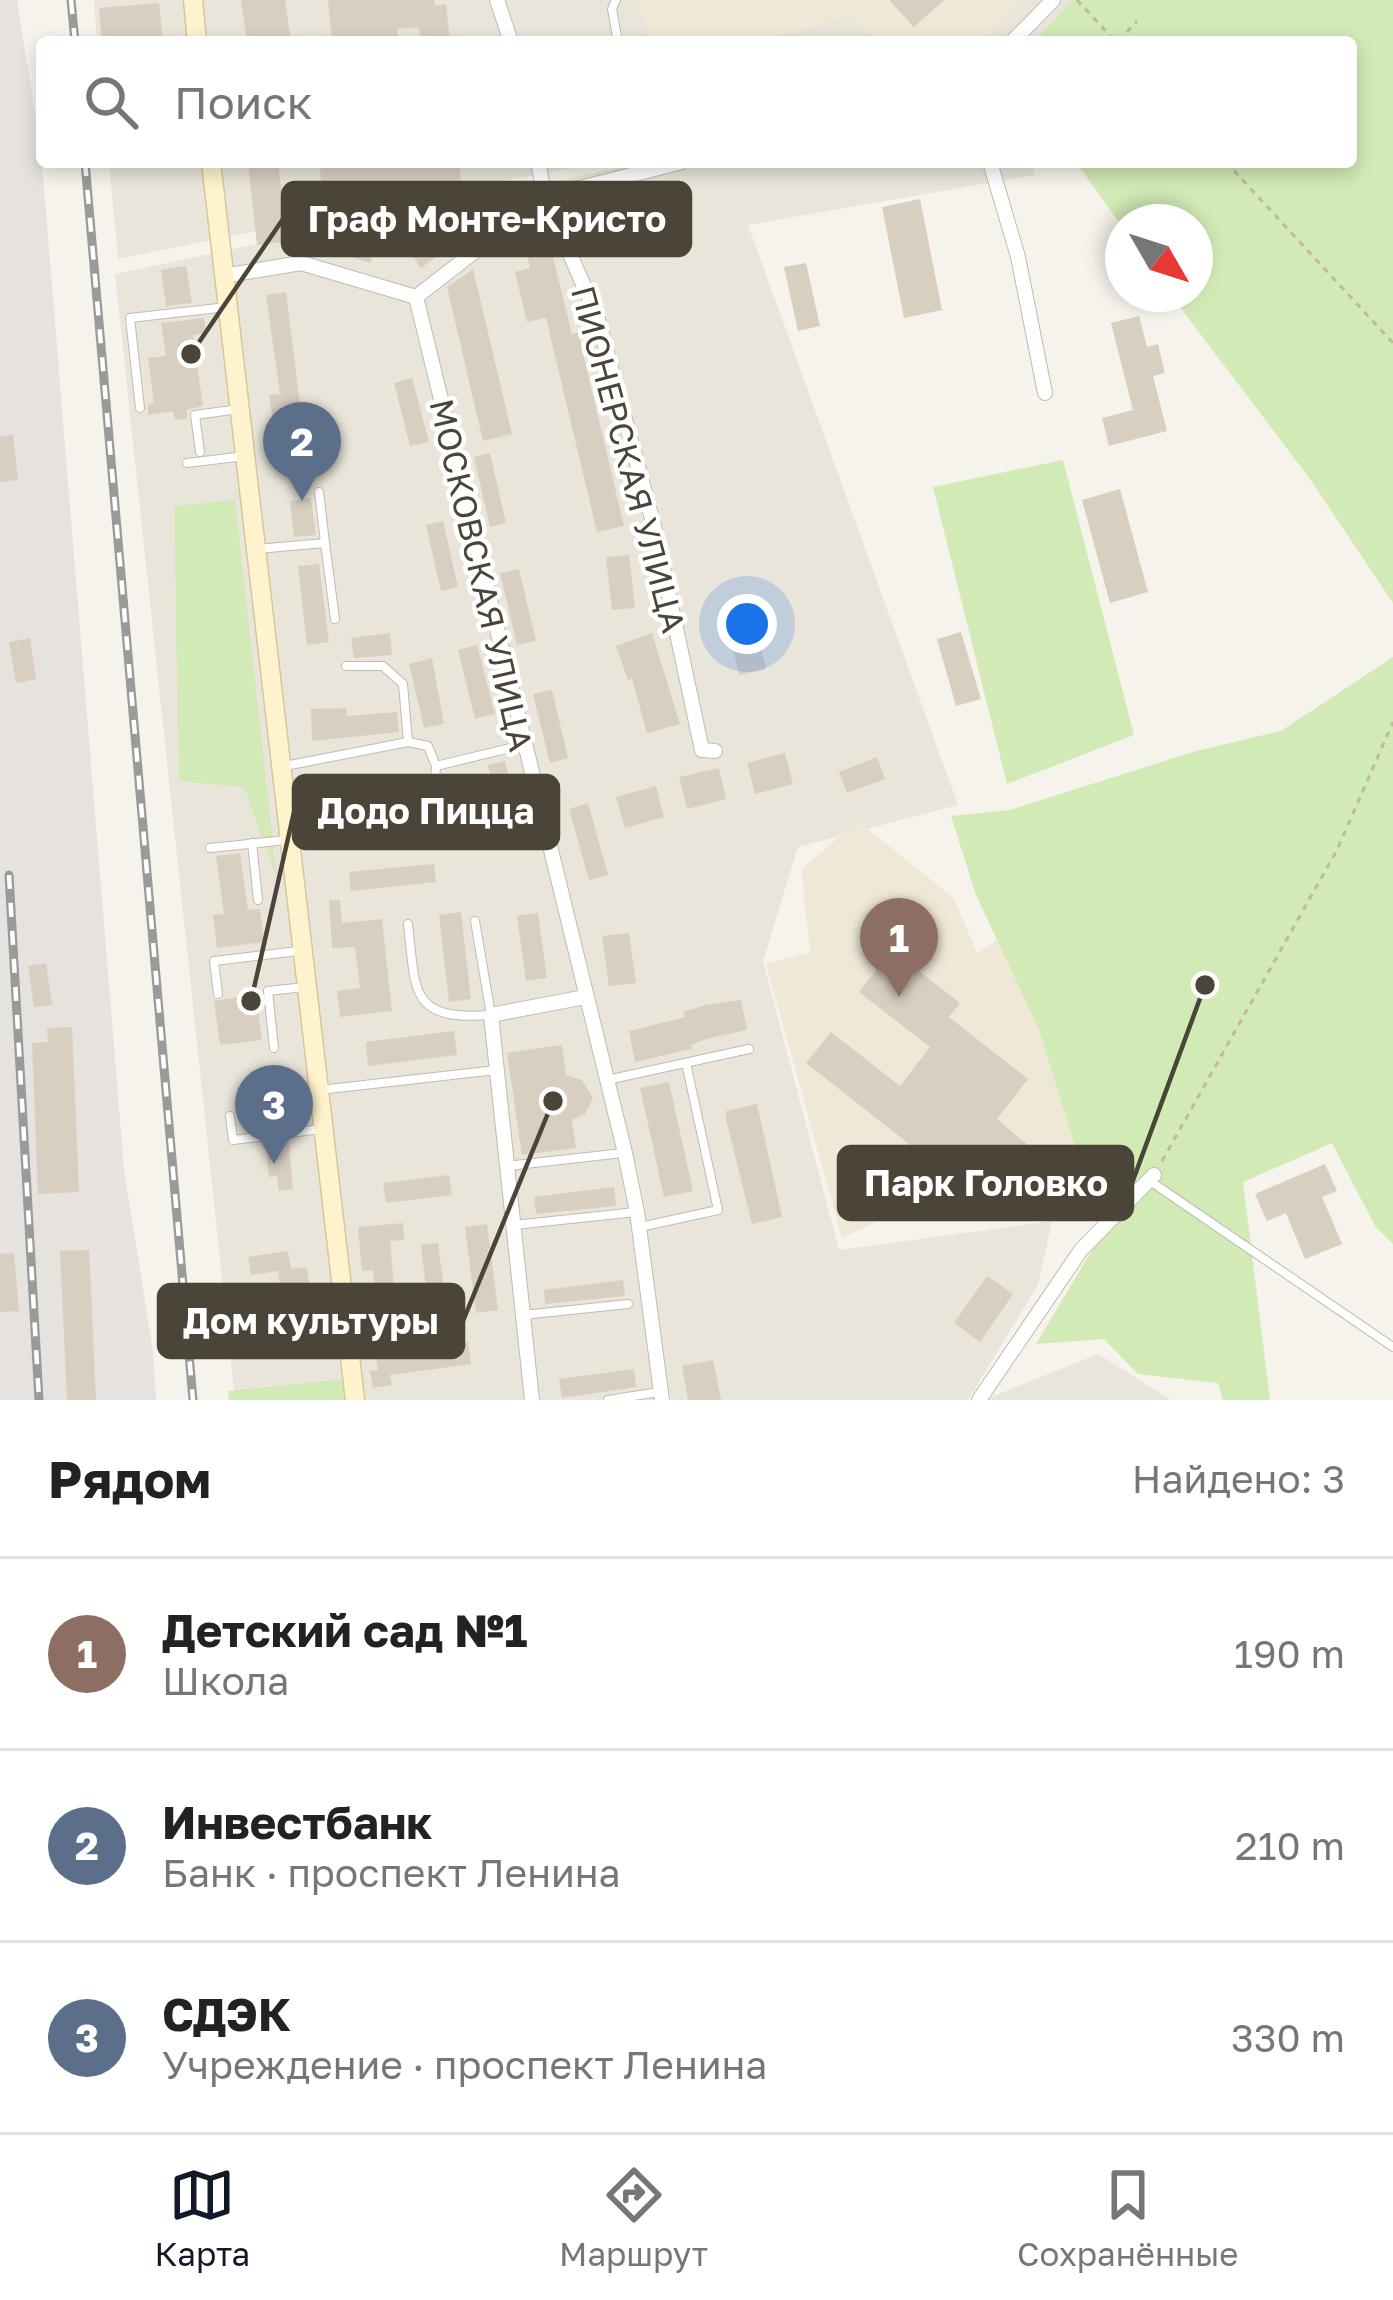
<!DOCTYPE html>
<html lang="ru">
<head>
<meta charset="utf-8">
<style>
  body { margin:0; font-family:"Golos Text",sans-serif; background:#f2f2f2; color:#222 }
  .compass { position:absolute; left:1105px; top:204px; width:108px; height:108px; border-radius:50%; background:#fff; box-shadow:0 6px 18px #0003; rotate:129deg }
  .you { position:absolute; left:747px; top:624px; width:42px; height:42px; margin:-30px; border:9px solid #fff; border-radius:50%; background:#1a73e8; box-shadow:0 0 0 18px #1a73e833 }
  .badge { display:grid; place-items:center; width:78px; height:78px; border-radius:50%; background:#111827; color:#fff; font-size:39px; font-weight:700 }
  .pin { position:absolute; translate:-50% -99px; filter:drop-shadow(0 3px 6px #0008) }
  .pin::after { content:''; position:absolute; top:63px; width:42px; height:36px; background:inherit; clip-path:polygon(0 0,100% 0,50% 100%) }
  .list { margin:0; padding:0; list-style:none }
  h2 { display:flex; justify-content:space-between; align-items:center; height:156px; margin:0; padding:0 48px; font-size:51px }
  h2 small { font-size:39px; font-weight:400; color:#767676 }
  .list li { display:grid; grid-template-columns:78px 1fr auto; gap:36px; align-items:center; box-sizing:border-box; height:192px; padding:0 48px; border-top:3px solid #e0e0e0 }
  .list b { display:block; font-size:45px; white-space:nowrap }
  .list p { margin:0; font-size:39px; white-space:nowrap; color:#767676 }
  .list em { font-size:39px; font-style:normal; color:#767676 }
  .icon { flex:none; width:66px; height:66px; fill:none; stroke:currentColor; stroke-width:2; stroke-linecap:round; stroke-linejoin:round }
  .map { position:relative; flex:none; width:1393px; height:1400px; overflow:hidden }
  .search { position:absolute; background:#fff; box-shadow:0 6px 18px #0003; left:36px; right:36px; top:36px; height:132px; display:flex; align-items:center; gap:30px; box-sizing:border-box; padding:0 42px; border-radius:12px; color:#767676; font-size:45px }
  .sheet { height:732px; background:#fff }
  nav { display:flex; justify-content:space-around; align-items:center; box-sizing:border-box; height:168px; border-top:3px solid #e0e0e0; background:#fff; font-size:33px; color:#767676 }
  nav a { display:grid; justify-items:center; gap:6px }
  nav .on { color:#111827 }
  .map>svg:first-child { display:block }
  .residential { fill:#eae5da }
  .industrial { fill:#e6e2dd }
  .education { fill:#efe8d6 }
  .green { fill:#d2eab5 }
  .building { fill:#d8cfc1 }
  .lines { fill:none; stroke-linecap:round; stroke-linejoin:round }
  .lane-casing { stroke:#c2bbae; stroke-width:10 }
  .street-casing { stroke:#c2bbae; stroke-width:16 }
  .secondary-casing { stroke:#d6c79b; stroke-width:21 }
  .path { stroke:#c4b79f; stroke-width:3; stroke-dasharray:6 6; stroke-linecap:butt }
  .lane { stroke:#fff; stroke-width:8 }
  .street { stroke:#fff; stroke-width:14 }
  .secondary { stroke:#fff3cd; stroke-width:18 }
  .rail-casing { stroke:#9a9a9a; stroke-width:9 }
  .rail { stroke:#fff; stroke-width:4.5; stroke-dasharray:14; stroke-linecap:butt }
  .labels { text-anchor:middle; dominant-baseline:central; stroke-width:9; stroke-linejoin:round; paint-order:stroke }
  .street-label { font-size:33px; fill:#4b4439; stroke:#fff }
  .leader { fill:none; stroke:#4b4439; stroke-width:4.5 }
  .callout-dot { fill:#4b4439; stroke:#fff; stroke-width:4.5 }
  .callout { fill:#4b4439; stroke:#4b4439; stroke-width:4.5 }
  .callout-label { font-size:36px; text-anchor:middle; font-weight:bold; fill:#fff }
</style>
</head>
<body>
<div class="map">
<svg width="1393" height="1400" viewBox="0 0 1393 1400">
  <rect width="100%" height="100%" fill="#f6f3ec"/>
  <g class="residential">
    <path d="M 94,0 L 1074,0 L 1033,42 L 97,42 Z"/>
    <path d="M 109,162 L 599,162 L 118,259 Z"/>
    <path d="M 645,162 L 1032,162 L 1034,175 L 748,225 L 958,805 L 798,847 L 763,961 L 839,1250 L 1052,1221 L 1038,1285 L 968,1400 L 235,1400 L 115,274 Z"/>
    <path d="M 1098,1354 L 1171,1400 L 984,1400 Z"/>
  </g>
  <path class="industrial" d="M 0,0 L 17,0 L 41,151 L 124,1169 L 153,1352 L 156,1400 L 0,1400 Z"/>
  <g class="education">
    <path d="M 637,0 L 1022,0 L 983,42 L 880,42 L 852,16 L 756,42 L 650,42 Z"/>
    <path d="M 858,821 L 954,898 L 977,953 L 997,940 L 1039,1030 L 1096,1201 L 991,1222 L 935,1194 L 842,1238 L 766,964 L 810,952 L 801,869 Z"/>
  </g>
  <g class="green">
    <path d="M 1073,0 L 1393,0 L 1393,603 L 1310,479 L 1170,294 L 1195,294 L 1195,222 L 1123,222 L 1123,228 L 1076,162 L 1351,162 L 1351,42 L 1033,42 Z"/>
    <path d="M 1063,460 L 1134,735 L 1007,784 L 933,487 Z"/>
    <path d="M 235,500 L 277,879 L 244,787 L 179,781 L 174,506 Z"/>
    <path d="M 1393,657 L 1393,1244 L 1375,1226 L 1332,1143 L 1243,1182 L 1270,1400 L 1223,1400 L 1218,1383 L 1138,1374 L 1104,1339 L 1036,1344 L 1106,1227 L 1078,1155 L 1039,1030 L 976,895 L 951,816 L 1010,810 L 1196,751 L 1281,731 Z"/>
    <path d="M 345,1379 L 348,1400 L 229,1400 L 228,1391 Z"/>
  </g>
  <g class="building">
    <path d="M 241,0 L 285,0 L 291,42 L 247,42 Z"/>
    <path d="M 328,0 L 434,0 L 435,6 L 446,4 L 450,42 L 420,42 L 419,27 L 397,29 L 399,42 L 332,42 Z"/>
    <path d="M 889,0 L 944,0 L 914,27 Z"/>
    <path d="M 159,3 L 163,42 L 102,42 L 99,8 Z"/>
    <path d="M 248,162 L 278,162 L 284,213 L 290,215 L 293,241 L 257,245 Z"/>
    <path d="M 319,162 L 459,162 L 461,184 L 417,188 L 418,199 L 324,209 Z"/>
    <path d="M 920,199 L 942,310 L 904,318 L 882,207 Z"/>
    <path d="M 452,212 L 468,234 L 421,268 L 405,246 Z"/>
    <path d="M 341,232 L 376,243 L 370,263 L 335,252 Z"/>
    <path d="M 550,245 L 572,334 L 578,332 L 624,526 L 597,532 L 546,318 L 527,322 L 515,272 L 530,268 L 526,251 Z"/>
    <path d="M 806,263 L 820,326 L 798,331 L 784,267 Z"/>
    <path d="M 186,266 L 192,303 L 166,306 L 161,270 Z"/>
    <path d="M 473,269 L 512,434 L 483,441 L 447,287 Z"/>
    <path d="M 286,292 L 308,469 L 288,472 L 281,420 L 273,421 L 269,395 L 280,394 L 266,295 Z"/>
    <path d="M 1139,316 L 1147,347 L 1158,344 L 1165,373 L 1153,376 L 1167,431 L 1109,446 L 1102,418 L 1133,410 L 1111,323 Z"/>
    <path d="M 204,318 L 206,333 L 193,335 L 203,406 L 187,410 L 187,419 L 175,420 L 173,411 L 148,415 L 148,404 L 154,403 L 148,358 L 166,356 L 161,323 Z"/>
    <path d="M 412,378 L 429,442 L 410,446 L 394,383 Z"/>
    <path d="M 13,435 L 18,480 L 0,482 L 0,436 Z"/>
    <path d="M 490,453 L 506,523 L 490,527 L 474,457 Z"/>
    <path d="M 1120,489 L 1148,592 L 1110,603 L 1082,500 Z"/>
    <path d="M 311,498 L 316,535 L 294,537 L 290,501 Z"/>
    <path d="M 443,521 L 458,587 L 441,591 L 426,525 Z"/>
    <path d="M 629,555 L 635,608 L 612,610 L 606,557 Z"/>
    <path d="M 319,564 L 329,642 L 307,645 L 298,566 Z"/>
    <path d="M 519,569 L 536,641 L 517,645 L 500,573 Z"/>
    <path d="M 755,623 L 766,669 L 739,675 L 728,630 Z"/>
    <path d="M 961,632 L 981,699 L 956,706 L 937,639 Z"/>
    <path d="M 390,633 L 392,655 L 354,658 L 351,638 Z"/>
    <path d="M 652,633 L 680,724 L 647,733 L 632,679 L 628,680 L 616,646 Z"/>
    <path d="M 30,638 L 36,679 L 16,683 L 9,642 Z"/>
    <path d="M 477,645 L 495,714 L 475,719 L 458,650 Z"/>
    <path d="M 432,658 L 444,724 L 424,728 L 409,664 Z"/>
    <path d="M 552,690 L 568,758 L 550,763 L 533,694 Z"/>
    <path d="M 346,708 L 347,716 L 397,712 L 399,732 L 312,741 L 311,709 Z"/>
    <path d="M 785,753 L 793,784 L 755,794 L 747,763 Z"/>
    <path d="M 877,757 L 885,779 L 847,793 L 839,772 Z"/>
    <path d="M 505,761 L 523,833 L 506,837 L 488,765 Z"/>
    <path d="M 719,768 L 726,799 L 687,809 L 679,777 Z"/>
    <path d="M 417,774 L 420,794 L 340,804 L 338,783 Z"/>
    <path d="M 656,786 L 664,817 L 625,828 L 616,797 Z"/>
    <path d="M 588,803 L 608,875 L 589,880 L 569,809 Z"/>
    <path d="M 240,853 L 248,910 L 260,909 L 264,942 L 217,948 L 213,915 L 224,914 L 216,856 Z"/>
    <path d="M 434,864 L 436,882 L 351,891 L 349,872 Z"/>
    <path d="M 329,900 L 340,900 L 342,923 L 382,919 L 392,1011 L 340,1017 L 337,991 L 360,988 L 355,947 L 332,948 Z"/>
    <path d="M 461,912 L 471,999 L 449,1002 L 439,915 Z"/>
    <path d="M 538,913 L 547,978 L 526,981 L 517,916 Z"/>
    <path d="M 629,933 L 636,983 L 609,986 L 602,936 Z"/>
    <path d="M 892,950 L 960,1003 L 949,1017 L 1028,1079 L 997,1119 L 1035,1151 L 999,1194 L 962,1163 L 951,1177 L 806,1063 L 831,1032 L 900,1086 L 930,1047 L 859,992 Z"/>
    <path d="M 46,963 L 52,1005 L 34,1007 L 28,966 Z"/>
    <path d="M 256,995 L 262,1040 L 220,1045 L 214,1001 Z"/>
    <path d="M 741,1000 L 747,1030 L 706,1039 L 691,1045 L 692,1049 L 635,1062 L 629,1031 L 685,1017 L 683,1012 L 706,1005 Z"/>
    <path d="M 72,1027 L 79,1192 L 38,1194 L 32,1043 L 48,1042 L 47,1028 Z"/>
    <path d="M 454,1031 L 457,1055 L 368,1066 L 366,1042 Z"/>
    <path d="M 562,1045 L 566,1075 L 582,1080 L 593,1098 L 585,1114 L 572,1120 L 576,1148 L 522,1155 L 507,1053 Z"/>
    <path d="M 669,1082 L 693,1191 L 664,1197 L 640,1088 Z"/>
    <path d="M 757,1104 L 782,1217 L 752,1224 L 726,1119 L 726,1111 Z"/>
    <path d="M 289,1141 L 293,1189 L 279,1191 L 277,1176 L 269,1177 L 266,1144 Z"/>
    <path d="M 1325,1164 L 1337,1191 L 1322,1197 L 1342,1244 L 1305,1259 L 1286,1213 L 1267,1221 L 1255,1194 Z"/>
    <path d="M 449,1175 L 452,1195 L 386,1203 L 383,1183 Z"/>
    <path d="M 614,1187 L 616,1206 L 536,1214 L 534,1197 Z"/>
    <path d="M 403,1223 L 404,1240 L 390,1241 L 394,1287 L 401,1286 L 405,1325 L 386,1328 L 390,1353 L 468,1342 L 471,1364 L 390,1375 L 392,1385 L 373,1388 L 370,1371 L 378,1370 L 367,1300 L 376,1299 L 373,1270 L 362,1271 L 358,1227 Z"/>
    <path d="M 487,1224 L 498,1310 L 476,1313 L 465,1227 Z"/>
    <path d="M 438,1243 L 446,1305 L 428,1307 L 421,1245 Z"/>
    <path d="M 89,1250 L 96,1400 L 67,1400 L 60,1251 Z"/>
    <path d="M 288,1251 L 291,1269 L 307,1267 L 313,1310 L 305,1311 L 307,1326 L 286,1330 L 278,1271 L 251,1275 L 248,1257 Z"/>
    <path d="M 14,1253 L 19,1311 L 0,1312 L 0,1254 Z"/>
    <path d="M 987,1276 L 1013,1294 L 980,1342 L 954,1323 Z"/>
    <path d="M 623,1280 L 625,1296 L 545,1304 L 544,1290 Z"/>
    <path d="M 713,1360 L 721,1400 L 688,1400 L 682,1366 Z"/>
    <path d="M 634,1369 L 636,1387 L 562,1398 L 559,1379 Z"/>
  </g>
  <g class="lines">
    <g class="lane-casing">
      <g id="lane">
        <path d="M 616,0 L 612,9 L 618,42"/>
        <path d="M 140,408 L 130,318 L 227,307"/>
        <path d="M 200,452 L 195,415 L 239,409"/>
        <path d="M 187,463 L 245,456"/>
        <path d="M 319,492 L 325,543"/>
        <path d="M 257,549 L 325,543 L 335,619"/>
        <path d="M 346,666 L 383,666 L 403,684 L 408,742"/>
        <path d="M 285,766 L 408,742 L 428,746 L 436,766"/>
        <path d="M 358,811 L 434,800 L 436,766 L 523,745"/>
        <path d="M 252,843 L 258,900"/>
        <path d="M 210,848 L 286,840"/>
        <path d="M 408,924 C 416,992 409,1021 491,1015 L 475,921"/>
        <path d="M 218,994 L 214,961 L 298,951"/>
        <path d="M 274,1048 L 268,991 L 305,987"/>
        <path d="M 607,1080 L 749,1049"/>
        <path d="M 320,1090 L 496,1070"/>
        <path d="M 230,1116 L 233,1140 L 321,1129"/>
        <path d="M 507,1166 L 623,1153"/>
        <path d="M 1150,1181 L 1393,1347"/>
        <path d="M 514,1225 L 636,1212"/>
        <path d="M 640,1227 L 718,1210 L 686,1063"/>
        <path d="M 523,1315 L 628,1304"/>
        <path d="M 234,1350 L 294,1343 L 325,1325 L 345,1322"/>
        <path d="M 608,1400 L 659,1392"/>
      </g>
    </g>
    <g class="street-casing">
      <g id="street">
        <path d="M 497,0 L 511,42"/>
        <path d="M 1012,42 L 1053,0"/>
        <path d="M 538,162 L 545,197 L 597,316 L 654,526 L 702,750 L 715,751"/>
        <path d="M 990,162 L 1018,257 L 1045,393"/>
        <path d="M 223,276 L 301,263 L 416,297 L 625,1153 L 637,1212 L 662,1400"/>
        <path d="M 416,297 L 545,197 L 682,162"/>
        <path d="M 532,1400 L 491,1015 L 585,997"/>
        <path d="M 979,1400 L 1081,1250 L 1154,1175"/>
      </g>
    </g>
    <g class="secondary-casing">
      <g id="secondary">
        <path d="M 193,0 L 197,42"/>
        <path d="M 211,162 L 355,1400"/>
      </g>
    </g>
    <g class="path">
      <path d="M 1077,0 L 1116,42"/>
      <path d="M 1119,41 L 1137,21"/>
      <path d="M 1226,162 L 1393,343"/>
      <path d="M 1162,1161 L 1337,850 L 1393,722"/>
    </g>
    <use href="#lane" class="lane"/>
    <use href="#street" class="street"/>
    <use href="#secondary" class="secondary"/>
    <g class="rail-casing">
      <g id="rail">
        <path d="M 71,0 L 75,42"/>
        <path d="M 85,162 L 193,1400"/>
        <path d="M 9,875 L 39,1400"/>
      </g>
    </g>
    <use href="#rail" class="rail"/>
  </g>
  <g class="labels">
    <g class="street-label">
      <text transform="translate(629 459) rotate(75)">ПИОНЕРСКАЯ УЛИЦА</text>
      <text transform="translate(482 575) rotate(77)">МОСКОВСКАЯ УЛИЦА</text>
    </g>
  </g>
  <path class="leader" d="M191 354L283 219M251 1001L294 812M1205 985L1132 1183M553 1101L463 1321"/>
  <g class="callout-dot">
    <circle cx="191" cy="354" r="12"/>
    <circle cx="251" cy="1001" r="12"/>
    <circle cx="1205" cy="985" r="12"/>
    <circle cx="553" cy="1101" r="12"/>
  </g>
  <g class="callout">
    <rect x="283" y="183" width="407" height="72" rx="12"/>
    <rect x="294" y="776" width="264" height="72" rx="12"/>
    <rect x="839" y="1147" width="293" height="72" rx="12"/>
    <rect x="159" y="1285" width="304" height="72" rx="12"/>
  </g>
  <g class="callout-label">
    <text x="487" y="232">Граф Монте-Кристо</text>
    <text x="426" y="824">Додо Пицца</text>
    <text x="986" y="1196">Парк Головко</text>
    <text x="311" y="1334">Дом культуры</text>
  </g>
</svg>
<svg class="compass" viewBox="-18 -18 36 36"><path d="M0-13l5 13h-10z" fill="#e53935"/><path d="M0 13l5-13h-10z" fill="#767676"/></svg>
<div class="you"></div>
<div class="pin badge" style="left:899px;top:997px;background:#8d6e63">1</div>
<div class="pin badge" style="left:302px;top:501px;background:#5c6f8a">2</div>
<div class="pin badge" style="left:274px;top:1164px;background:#5c6f8a">3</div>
<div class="search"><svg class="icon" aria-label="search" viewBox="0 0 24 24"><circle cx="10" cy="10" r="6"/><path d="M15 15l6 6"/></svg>Поиск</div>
</div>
<section class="sheet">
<h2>Рядом<small>Найдено: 3</small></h2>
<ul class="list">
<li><span class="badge" style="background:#8d6e63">1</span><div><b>Детский сад №1</b><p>Школа</p></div><em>190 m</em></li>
<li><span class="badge" style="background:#5c6f8a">2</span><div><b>Инвестбанк</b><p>Банк · проспект Ленина</p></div><em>210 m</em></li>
<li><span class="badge" style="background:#5c6f8a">3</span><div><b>СДЭК</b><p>Учреждение · проспект Ленина</p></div><em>330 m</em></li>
</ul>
</section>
<nav>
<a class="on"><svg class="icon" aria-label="map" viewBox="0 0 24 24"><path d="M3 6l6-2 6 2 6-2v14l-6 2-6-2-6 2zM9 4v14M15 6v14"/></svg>Карта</a>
<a><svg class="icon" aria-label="directions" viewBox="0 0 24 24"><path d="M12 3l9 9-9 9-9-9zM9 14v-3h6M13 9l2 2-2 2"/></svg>Маршрут</a>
<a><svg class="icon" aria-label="saved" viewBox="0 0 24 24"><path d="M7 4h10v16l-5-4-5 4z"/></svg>Сохранённые</a>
</nav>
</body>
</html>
